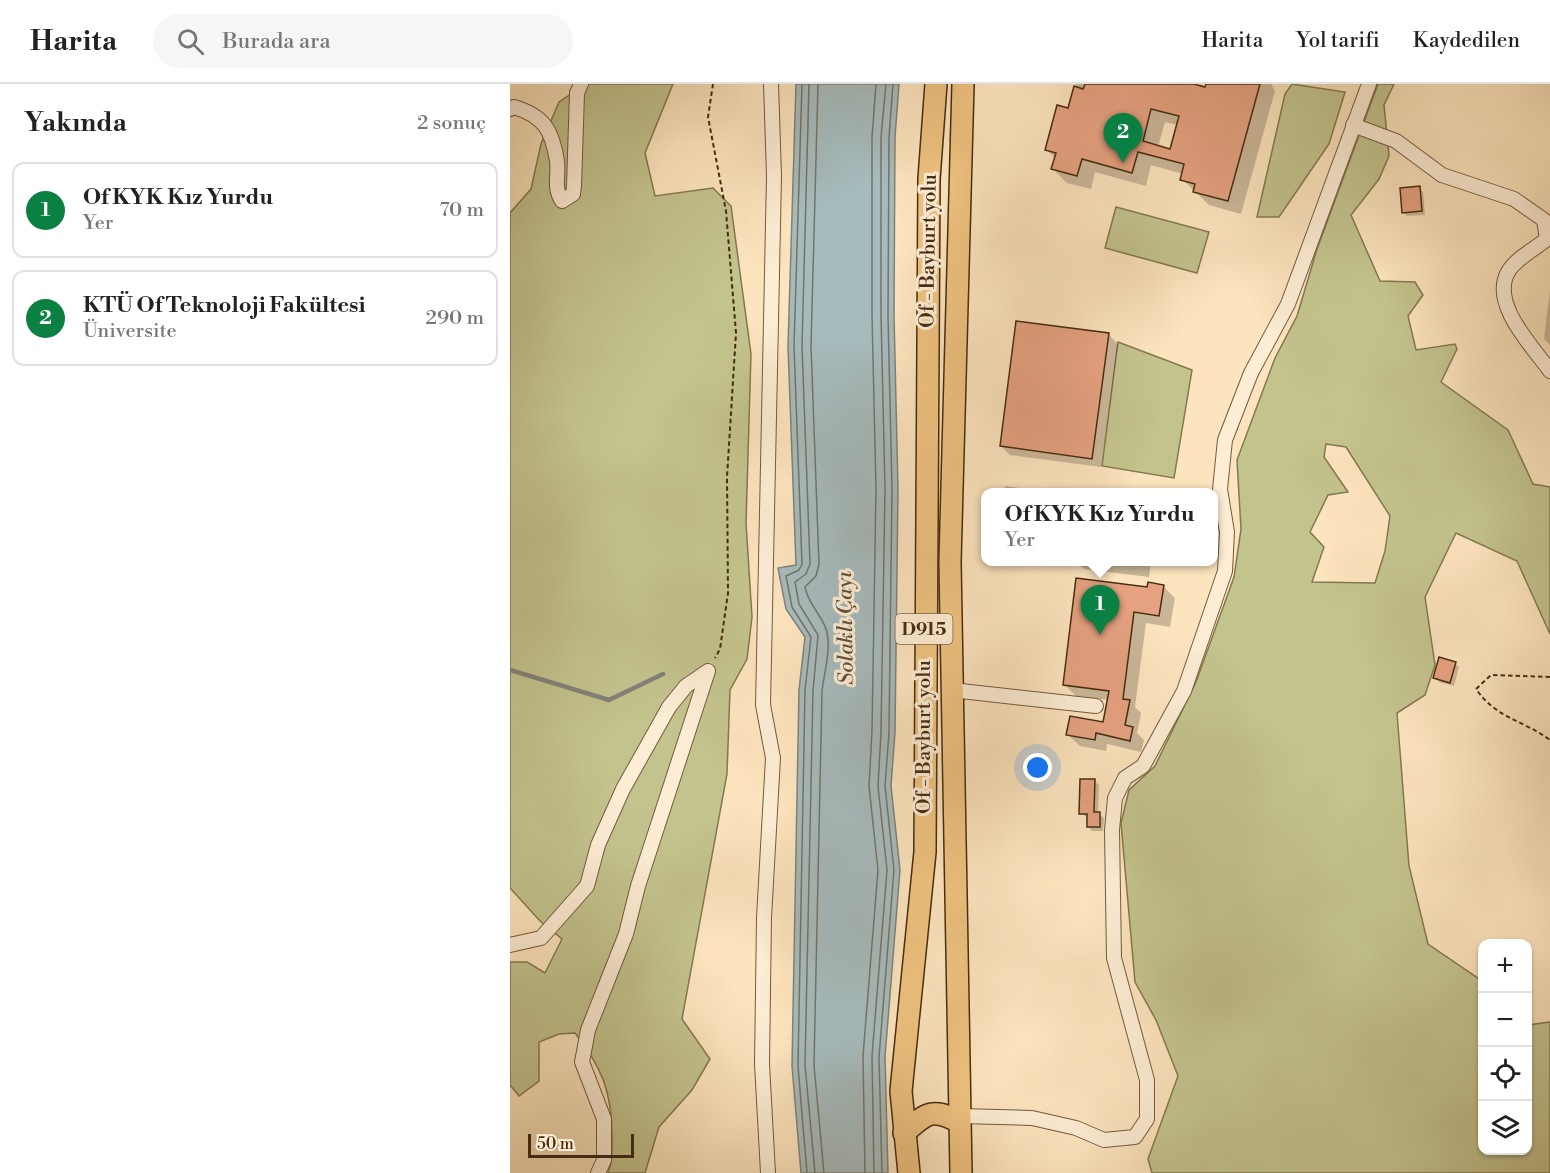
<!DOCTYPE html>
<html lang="tr">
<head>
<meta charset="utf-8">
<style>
  body { margin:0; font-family:"Libre Bodoni",serif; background:#f6f6f6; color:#222 }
  .controls { position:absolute; right:18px; bottom:18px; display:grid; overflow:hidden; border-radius:12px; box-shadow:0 2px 4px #0004 }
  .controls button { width:54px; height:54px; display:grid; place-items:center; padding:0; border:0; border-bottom:2px solid #e0e0e0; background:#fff; color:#222; font:30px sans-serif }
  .scale { position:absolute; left:18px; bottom:15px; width:106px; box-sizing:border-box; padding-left:6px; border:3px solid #462c10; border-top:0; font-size:16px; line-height:21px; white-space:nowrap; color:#462c10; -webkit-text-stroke:4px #fdedd5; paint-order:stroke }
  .you { position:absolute; left:528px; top:684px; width:21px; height:21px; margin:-15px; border:4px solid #fff; border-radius:50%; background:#1a73e8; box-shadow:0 0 0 9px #1a73e833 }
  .badge { display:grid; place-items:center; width:39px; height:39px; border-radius:50%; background:#0b8043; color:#fff; font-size:20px; font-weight:700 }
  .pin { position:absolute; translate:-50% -50px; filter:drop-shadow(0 2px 3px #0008) }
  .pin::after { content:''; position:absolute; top:32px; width:21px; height:18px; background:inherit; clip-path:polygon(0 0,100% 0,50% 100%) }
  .popup { position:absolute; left:471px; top:404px; width:237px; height:78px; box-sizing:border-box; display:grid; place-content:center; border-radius:12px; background:#fff; filter:drop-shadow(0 2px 4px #0005); font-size:20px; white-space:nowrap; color:#767676 }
  .popup b { font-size:22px; color:#222 }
  .popup::after { content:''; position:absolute; left:50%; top:100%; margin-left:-12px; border:12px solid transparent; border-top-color:#fff }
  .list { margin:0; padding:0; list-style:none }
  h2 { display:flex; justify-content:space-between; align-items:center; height:78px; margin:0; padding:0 24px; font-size:26px }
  h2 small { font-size:20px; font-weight:400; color:#767676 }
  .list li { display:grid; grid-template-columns:39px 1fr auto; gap:18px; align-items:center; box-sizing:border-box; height:96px; margin:0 12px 12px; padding:0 12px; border:2px solid #e0e0e0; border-radius:12px }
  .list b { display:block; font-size:22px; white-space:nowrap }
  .list p { margin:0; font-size:20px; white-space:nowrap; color:#767676 }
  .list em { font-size:20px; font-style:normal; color:#767676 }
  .icon { flex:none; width:33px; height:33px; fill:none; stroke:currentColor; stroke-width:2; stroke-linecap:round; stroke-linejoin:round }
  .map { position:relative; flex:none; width:1040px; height:1089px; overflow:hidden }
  header { display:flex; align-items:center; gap:36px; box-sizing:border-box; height:84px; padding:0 30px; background:#fff; border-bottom:2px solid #e0e0e0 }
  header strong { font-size:28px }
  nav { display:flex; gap:33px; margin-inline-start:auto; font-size:21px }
  .search { width:420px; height:54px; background:#f6f6f6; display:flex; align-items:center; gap:15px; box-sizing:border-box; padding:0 21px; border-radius:33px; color:#767676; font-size:22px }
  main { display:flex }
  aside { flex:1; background:#fff }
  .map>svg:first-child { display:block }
  .green { fill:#c3c38e; stroke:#84784f; stroke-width:1.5; fill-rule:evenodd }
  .water { fill:#a6bbbd; stroke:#808278; stroke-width:1.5 }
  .shadow { fill:#0003; fill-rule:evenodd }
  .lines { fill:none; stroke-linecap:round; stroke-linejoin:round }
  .shore { stroke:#767466; stroke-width:1.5 }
  .stream { stroke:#808278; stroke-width:4.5 }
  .building { fill:#e5a180; stroke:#462c10; stroke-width:1.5; fill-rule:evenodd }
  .minor-casing { stroke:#745a3c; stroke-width:16 }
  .highway-casing { stroke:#462c10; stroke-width:24 }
  .path { stroke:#462c10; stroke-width:2; stroke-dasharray:4.5 3; stroke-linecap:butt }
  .minor { stroke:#fdedd5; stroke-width:14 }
  .highway { stroke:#eec27f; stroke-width:21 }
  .labels { text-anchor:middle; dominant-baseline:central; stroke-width:6; stroke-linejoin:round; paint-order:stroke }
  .shield { fill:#fdedd5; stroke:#7d664b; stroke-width:1.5 }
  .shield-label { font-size:18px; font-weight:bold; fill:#462c10 }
  .street-label { font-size:20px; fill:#462c10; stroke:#fdedd5 }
  .water-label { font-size:21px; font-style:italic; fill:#5e503b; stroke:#fdedd5 }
</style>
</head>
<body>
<header>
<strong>Harita</strong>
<div class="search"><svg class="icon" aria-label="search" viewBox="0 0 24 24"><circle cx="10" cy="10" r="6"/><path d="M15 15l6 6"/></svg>Burada ara</div>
<nav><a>Harita</a><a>Yol tarifi</a><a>Kaydedilen</a></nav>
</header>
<main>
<aside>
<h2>Yakında<small>2 sonuç</small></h2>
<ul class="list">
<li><span class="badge">1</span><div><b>Of KYK Kız Yurdu</b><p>Yer</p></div><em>70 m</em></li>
<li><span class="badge">2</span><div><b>KTÜ Of Teknoloji Fakültesi</b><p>Üniversite</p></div><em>290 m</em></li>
</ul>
</aside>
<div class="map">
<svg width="1040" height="1089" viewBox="0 0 1040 1089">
  <rect width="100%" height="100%" fill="#fce4be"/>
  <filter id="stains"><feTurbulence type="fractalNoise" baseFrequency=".00333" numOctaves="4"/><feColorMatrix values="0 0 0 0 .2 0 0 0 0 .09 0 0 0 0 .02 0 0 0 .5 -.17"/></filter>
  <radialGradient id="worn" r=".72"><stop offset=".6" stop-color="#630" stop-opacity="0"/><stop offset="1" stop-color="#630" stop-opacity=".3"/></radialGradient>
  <g class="green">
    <path d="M 76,0 L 163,0 L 135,69 L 145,112 L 203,104 L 221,122 L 241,270 L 236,439 L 242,533 L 237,575 L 220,606 L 217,690 L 172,935 L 200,975 L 182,1006 L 149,1043 L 135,1089 L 98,1089 C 103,1077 102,1065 102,1052 C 102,1009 92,983 65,949 L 49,950 L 29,958 L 29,997 L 9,1012 L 0,1001 L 0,878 L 17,878 L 35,889 L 52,855 L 30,837 L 0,804 L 0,129 L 21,105 L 31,60 L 49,18 Z"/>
    <path d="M 782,0 L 835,8 L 819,60 L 769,133 L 747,133 L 775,10 Z"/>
    <path d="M 868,0 L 884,0 L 874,21 L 879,72 L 869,95 L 841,131 L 870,197 L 905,198 L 913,211 L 898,232 L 906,266 L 945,260 L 947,265 L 931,298 L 998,346 L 1023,400 L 1040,403 L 1040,550 L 1007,477 L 946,449 L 915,513 L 925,581 L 915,611 L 887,629 L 899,782 L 918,860 L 972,897 L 972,1066 L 1017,1066 L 1018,941 L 1040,938 L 1040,1089 L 642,1089 L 638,1075 L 668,992 L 646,936 L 625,898 L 611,739 L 619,706 L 645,682 L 686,598 L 724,493 L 731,445 L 727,376 L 765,274 L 787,232 L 807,165 ZM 816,360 L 836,363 L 880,432 L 875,467 L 865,499 L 802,498 L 814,463 L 800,448 L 818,411 L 838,408 L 814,373 Z"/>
    <path d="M 606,123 L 699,148 L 687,189 L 595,164 Z"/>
    <path d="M 608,258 L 682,286 L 664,394 L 592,382 Z"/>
  </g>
  <path class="water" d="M 286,0 L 389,0 L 385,53 L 384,231 L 388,405 L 385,648 L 381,702 L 390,786 L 375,973 L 378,1089 L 291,1089 L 282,982 L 289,606 L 295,553 L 276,525 L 268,484 L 286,481 L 278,262 Z"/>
  <g class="shadow">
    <path d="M 566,0 L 678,0 L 696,5 L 698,0 L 761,0 L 765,7 L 731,130 L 699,121 L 672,95 L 673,90 L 641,81 L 636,102 L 585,88 L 581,105 L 557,99 L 543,85 L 546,75 L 537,66 L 560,26 ZM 655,38 L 668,41 L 661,67 L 648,63 Z"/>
    <path d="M 909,104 L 913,108 L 915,131 L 897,132 L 893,128 Z"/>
    <path d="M 1040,206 L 1040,261 L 1034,255 Z"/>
    <path d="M 599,251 L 608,260 L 591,383 L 500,371 L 491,362 Z"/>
    <path d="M 495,402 L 540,408 L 494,408 Z"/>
    <path d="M 567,478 L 641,478 L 639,493 L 574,485 Z"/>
    <path d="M 653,502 L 665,514 L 660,543 L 636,539 L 625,623 L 631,629 L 627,649 L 634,656 L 631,668 L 597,660 L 596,667 L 570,662 L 558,651 L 594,639 L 599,616 L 566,612 L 554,600 L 638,505 Z"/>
    <path d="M 945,579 L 949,583 L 944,602 L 929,598 L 925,594 Z"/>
    <path d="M 584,697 L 589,701 L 588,729 L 594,734 L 593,747 L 582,747 L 578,742 L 578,734 L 571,729 Z"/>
  </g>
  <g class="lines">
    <g class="shore">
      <path d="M 292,0 L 284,262 L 292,480 L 289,486 L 276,492 L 282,523 L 301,553 L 295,606 L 288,982 L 297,1089"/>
      <path d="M 299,0 L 292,262 L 300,480 L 296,490 L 285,498 L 289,520 L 308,551 L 303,607 L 295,981 L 305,1089"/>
      <path d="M 308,0 L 301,262 L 309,480 L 306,492 L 295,503 C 298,520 311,530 316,545 C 322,562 314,590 312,607 L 304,981 L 314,1089"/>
      <path d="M 355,1089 L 353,972 L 368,786 L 359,702 L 362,647 L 366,405 L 362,231 L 362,53 L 366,0"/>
      <path d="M 364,1089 L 362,972 L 377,786 L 368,702 L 371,648 L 375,405 L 371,231 L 371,53 L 376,0"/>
      <path d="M 372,1089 L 369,973 L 384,786 L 375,702 L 379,648 L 382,405 L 378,231 L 379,53 L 383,0"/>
    </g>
    <path class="stream" d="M 0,586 L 99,616 L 153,590"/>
  </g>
  <g class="building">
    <path d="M 575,0 L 684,0 L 695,3 L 696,0 L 750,0 L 718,117 L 683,108 L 685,100 L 670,96 L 674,80 L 628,68 L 622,89 L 572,75 L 567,92 L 541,85 L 546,69 L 535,66 L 547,21 L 558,24 L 564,2 L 573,5 ZM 641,25 L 669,32 L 660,65 L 633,57 Z"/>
    <path d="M 910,102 L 912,127 L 892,129 L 890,104 Z"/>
    <path d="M 506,237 L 599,249 L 582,375 L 490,362 Z"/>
    <path d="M 566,494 L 637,503 L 638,498 L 654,501 L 649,532 L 624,528 L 613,615 L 620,616 L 615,641 L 623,643 L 620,657 L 586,649 L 585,656 L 556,651 L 560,632 L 593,638 L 599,607 L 553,601 Z"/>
    <path d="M 929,573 L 946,578 L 940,599 L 923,594 Z"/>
    <path d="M 570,695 L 585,695 L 584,728 L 590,728 L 590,743 L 577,743 L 577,730 L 569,730 Z"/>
  </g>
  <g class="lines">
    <g class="minor-casing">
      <g id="minor">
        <path d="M 0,25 L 4,23 C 34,32 42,46 47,77 C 49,93 43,103 52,117 L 63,110 L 64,102 L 67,9 L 71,0"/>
        <path d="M 843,41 L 886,57 L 932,91 L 1004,115 L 1034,136 L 1037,155 C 1025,165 1006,174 998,188 C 980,220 1023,263 1040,287"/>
        <path d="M 442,606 L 586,622"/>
        <path d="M 0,861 L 31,854 L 77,802 L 88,761 L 113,705 L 159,623 L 176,602 L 198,587 L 128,802 L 116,850 L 78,946 L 72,978 L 94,1035 L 94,1076 L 88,1089"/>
        <path d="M 449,1032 L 522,1034 L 566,1044 L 594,1056 L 625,1053 L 637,1035 L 637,996 L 604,874 L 602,746 L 605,714 L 615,694 L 633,682 L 674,607 L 715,487 L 717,448 L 710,405 L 715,356 L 741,289 L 778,220 L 859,0"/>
        <path d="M 258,1089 L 252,980 L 254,834 L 263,674 L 253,621 L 264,92 L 261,0"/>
      </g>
    </g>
    <g class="highway-casing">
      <g id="highway">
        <path d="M 394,1049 C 416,1029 422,1023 449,1038"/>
        <path d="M 399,1089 L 391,1007 L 415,768 L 419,95 L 426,0"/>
        <path d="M 451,1089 L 440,478 L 453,0"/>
      </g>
    </g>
    <g class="path">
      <path d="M 203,0 L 198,33 L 216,127 L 226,249 L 217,393 L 218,509 L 210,565 L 205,574"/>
      <path d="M 1040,593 L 981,591 L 966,605 C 987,635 1013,636 1040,656"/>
    </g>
    <use href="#minor" class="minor"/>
    <use href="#highway" class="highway"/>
  </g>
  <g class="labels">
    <rect class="shield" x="385.5" y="530" width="57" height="30" rx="4.5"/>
    <g class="shield-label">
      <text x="414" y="545">D915</text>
    </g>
    <g class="street-label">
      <text transform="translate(419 167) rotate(-89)">Of - Bayburt yolu</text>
      <text transform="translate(414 653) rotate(-90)">Of - Bayburt yolu</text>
    </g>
    <g class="water-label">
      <text transform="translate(336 544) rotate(-91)">Solaklı Çayı</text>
    </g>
  </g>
  <rect width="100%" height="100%" filter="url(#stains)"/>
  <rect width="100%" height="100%" fill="url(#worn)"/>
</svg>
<div class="controls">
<button>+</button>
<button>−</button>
<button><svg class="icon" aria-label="locate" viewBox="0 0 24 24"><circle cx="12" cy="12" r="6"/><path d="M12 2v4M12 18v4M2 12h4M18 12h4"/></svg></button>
<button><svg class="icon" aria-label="layers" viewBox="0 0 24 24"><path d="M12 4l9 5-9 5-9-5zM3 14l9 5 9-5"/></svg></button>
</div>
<div class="scale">50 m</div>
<div class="you"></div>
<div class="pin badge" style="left:590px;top:551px">1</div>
<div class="popup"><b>Of KYK Kız Yurdu</b>Yer</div>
<div class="pin badge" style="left:613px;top:79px">2</div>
</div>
</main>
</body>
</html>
